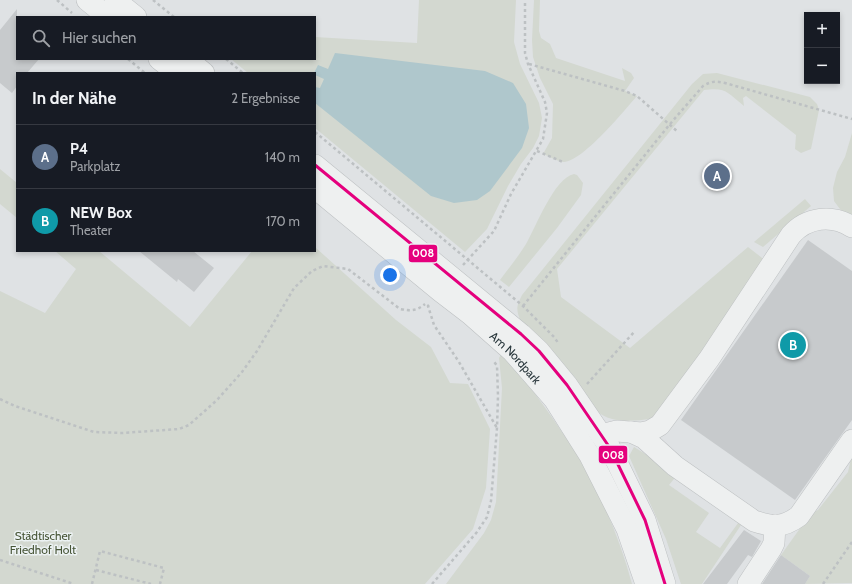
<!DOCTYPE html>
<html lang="de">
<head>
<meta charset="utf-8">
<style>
  body { margin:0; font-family:Cabin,sans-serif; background:#242831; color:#f1f3f6 }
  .controls { position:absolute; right:12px; top:12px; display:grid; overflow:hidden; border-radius:0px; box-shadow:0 2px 6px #0003 }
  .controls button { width:36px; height:36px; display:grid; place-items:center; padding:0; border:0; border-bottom:1px solid #363941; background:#171b24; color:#f1f3f6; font:20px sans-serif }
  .you { position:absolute; left:390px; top:275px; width:14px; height:14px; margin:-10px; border:3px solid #fff; border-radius:50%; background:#1a73e8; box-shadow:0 0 0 6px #1a73e833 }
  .badge { display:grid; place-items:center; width:26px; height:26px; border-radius:50%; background:#687276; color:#fff; font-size:13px; font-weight:700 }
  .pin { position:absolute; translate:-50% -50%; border:2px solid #fff; box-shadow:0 1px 4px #0006 }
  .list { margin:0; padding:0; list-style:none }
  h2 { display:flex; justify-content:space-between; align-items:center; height:52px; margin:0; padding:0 16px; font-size:17px }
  h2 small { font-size:13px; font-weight:400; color:#9ea1a6 }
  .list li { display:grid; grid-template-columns:26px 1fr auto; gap:12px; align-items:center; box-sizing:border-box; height:64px; padding:0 16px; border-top:1px solid #363941 }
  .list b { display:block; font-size:15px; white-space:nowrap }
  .list p { margin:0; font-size:13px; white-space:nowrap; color:#9ea1a6 }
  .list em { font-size:13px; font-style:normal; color:#9ea1a6 }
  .icon { flex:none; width:22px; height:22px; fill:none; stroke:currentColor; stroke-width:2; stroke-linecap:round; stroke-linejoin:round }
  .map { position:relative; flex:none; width:852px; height:584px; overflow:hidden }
  .search { position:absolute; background:#171b24; box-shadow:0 2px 6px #0003; left:16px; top:16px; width:300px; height:44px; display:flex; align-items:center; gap:10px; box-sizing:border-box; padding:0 14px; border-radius:0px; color:#9ea1a6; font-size:15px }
  .panel { position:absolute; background:#171b24; box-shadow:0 2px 6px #0003; left:16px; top:72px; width:300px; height:180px; border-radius:0px }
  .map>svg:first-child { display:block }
  .green { fill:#d3d8d0 }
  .water { fill:#afc7cc }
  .building { fill:#c7cacc }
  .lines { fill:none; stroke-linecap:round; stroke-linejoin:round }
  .minor-casing { stroke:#bdc0c2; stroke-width:22 }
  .path { stroke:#bdc1c3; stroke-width:2.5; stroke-dasharray:3 3; stroke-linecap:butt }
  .minor { stroke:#eef0f0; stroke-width:21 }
  .bus-1-casing { stroke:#ecf2f3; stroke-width:6 }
  .bus-1 { stroke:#e5007d; stroke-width:3 }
  .labels { text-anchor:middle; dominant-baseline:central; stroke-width:3; stroke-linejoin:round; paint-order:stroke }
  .street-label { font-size:12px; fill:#28363b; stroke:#ecf2f3 }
  .park-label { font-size:12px; fill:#475537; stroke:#ecf2f3 }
  .line-badge { stroke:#ecf2f3; stroke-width:1.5 }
  .badge-label { font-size:11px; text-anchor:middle; font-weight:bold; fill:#fff }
</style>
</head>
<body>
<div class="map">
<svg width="852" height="584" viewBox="0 0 852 584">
  <rect width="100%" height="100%" fill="#dfe2e4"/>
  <g class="green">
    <path d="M 419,0 L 516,0 L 514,42 L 520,64 L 539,103 L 542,118 L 539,136 L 533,148 L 521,164 L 508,186 L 487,229 L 465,252 L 315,128 L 315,73 L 248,73 L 231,59 L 315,59 L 315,37 L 417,43 Z"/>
    <path d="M 534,0 L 540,0 L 539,31 L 541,38 L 550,44 L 556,58 L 625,81 L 622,68 L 631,73 L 634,78 L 625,91 L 637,96 C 624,111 583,161 564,162 C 558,162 549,156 543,154 L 552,138 L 553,104 L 540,78 L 533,57 L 532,40 Z"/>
    <path d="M 717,73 L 810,97 L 817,104 L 819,110 L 811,149 L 801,153 L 795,149 L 796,135 L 746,96 L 743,98 L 744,106 C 727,92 726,87 704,90 L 557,269 L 561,297 L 630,348 L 748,247 L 766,261 L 665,407 L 651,419 C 633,421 611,424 597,411 L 521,322 C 516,310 516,307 522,295 L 692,84 L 703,74 Z"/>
    <path d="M 852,133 L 852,219 L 843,213 L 834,201 L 833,188 L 837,172 L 845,157 Z"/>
    <path d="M 0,169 L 17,183 L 17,218 L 0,204 Z"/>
    <path d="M 574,174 L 577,175 L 583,183 L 581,195 L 557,228 L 509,287 L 500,280 C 509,268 518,257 526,244 C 536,227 554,178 574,174 Z"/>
    <path d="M 805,199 L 811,206 L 763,247 L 754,242 Z"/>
    <path d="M 315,247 L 396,320 L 431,347 L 450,383 L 468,384 L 490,429 L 486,488 L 473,529 L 425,584 L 0,584 L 0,291 L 45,313 L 76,269 L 55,251 L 99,251 L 190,327 L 252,251 L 315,251 Z"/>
    <path d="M 503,351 C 524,379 545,406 564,435 C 595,479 618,532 632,584 L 446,584 L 484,533 L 491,520 L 496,502 L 502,388 L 499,358 Z"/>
    <path d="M 634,447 L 678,474 L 669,485 L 709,513 L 696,532 L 720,548 L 741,519 L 743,522 L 702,584 L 681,584 L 666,539 L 629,456 Z"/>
    <path d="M 852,454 L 852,583 L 805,584 L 810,576 L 781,555 L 811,513 L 818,510 L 848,472 Z"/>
  </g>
  <path class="water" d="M 335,53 L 485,71 L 513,83 L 526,104 L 529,128 L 522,148 L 490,191 L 477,200 L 454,203 L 431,196 L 315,103 L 315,87 L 320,88 L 324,79 L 315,75 L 314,73 L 318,65 L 328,69 Z"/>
  <g class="building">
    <path d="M 17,9 L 17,59 L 39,59 L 27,73 L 17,73 L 17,86 L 12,93 L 0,83 L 0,30 Z"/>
    <path d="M 808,240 L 852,271 L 852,420 L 795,500 L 681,420 Z"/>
    <path d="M 139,251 L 193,251 L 214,268 L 194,292 L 178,279 L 177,282 Z"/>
    <path d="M 744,530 L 761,541 L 752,557 L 748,555 L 727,584 L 703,584 Z"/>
    <path d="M 781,555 L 810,576 L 805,584 L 762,584 Z"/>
  </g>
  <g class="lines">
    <g class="minor-casing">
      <g id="minor">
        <path d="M 87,0 L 108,17"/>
        <path d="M 115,0 L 136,17"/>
        <path d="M 159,59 L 177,73"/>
        <path d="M 187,59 L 204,73"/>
        <path d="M 315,165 L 521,334 L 539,351 L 567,385 L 610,448 L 645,520 L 665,584"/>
        <path id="s1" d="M 315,188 L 440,291 L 470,314 L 513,352 L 554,399 L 590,456 L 627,529 L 646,584"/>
        <path d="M 631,432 L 644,438 L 675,466 L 754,521 C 772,527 783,528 799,516 L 852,440"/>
        <path d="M 601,435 L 617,431 L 642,433 L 650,431 L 660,425 L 709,359 L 791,235 C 807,217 832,214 852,227"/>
        <path d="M 748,584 L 771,549 L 774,543 L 775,525"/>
      </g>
    </g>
    <g class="path">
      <path d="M 57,0 L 72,13"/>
      <path d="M 153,0 L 174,17"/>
      <path d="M 128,59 L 145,73"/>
      <path d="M 226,59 L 243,73"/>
      <path d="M 529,64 L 625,91 L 637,96 L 678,132"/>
      <path d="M 315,132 L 523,306 L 554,337 L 559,344"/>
      <path d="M 537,151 L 563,162"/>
      <path d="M 463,265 L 494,231 L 511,194 L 543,139 L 547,113 L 545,102 L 528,64 L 525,53 L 525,0"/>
      <path d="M 429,305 L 428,306 L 434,325 L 459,362 L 497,428"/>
      <path d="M 523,306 L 670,124 L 703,86 C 711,81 716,81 725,83 L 852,119"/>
      <path d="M 587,384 L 635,331"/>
      <path d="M 0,399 L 15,406 L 94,432 L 122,433 L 179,429 L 189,425 L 217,400 L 242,372 L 257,351 L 294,288 L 312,271 L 323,266 L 348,269 L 400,309 C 412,311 416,311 425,304"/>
      <path d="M 0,560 L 74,584"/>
      <path d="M 96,570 L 151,584"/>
      <path d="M 92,584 L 100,551 L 164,568 L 160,584"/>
      <path d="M 432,584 L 477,532 L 487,517 L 491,501 L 497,428 L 498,396 L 497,366 L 493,360"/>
      <path d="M 823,584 L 852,542"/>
    </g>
    <use href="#minor" class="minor"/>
    <g class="bus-1-casing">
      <path id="bus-1" d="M 315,165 L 521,334 L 539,351 L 567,385 L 610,448 L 645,520 L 665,584"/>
    </g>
    <use href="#bus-1" class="bus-1"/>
  </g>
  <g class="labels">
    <g class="street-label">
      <text stroke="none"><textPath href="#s1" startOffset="263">Am Nordpark</textPath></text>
    </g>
    <g class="park-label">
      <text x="43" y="535">Städtischer<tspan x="43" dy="14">Friedhof Holt</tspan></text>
    </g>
  </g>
  <g class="line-badge">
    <rect x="408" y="244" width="30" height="19" rx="4" fill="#e5007d"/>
    <rect x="598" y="445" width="30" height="19" rx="4" fill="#e5007d"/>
  </g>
  <g class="badge-label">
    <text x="423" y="257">008</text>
    <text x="613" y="459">008</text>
  </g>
</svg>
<div class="controls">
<button>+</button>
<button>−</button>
</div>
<div class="you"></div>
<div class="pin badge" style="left:717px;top:176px;background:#5c6f8a">A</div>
<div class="pin badge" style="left:793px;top:345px;background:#0f9aa8">B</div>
<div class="search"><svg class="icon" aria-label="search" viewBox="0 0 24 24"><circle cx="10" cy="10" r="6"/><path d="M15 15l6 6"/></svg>Hier suchen</div>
<section class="panel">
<h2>In der Nähe<small>2 Ergebnisse</small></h2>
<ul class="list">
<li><span class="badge" style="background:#5c6f8a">A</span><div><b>P4</b><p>Parkplatz</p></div><em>140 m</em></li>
<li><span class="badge" style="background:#0f9aa8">B</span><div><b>NEW Box</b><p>Theater</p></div><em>170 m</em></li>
</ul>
</section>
</div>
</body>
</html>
